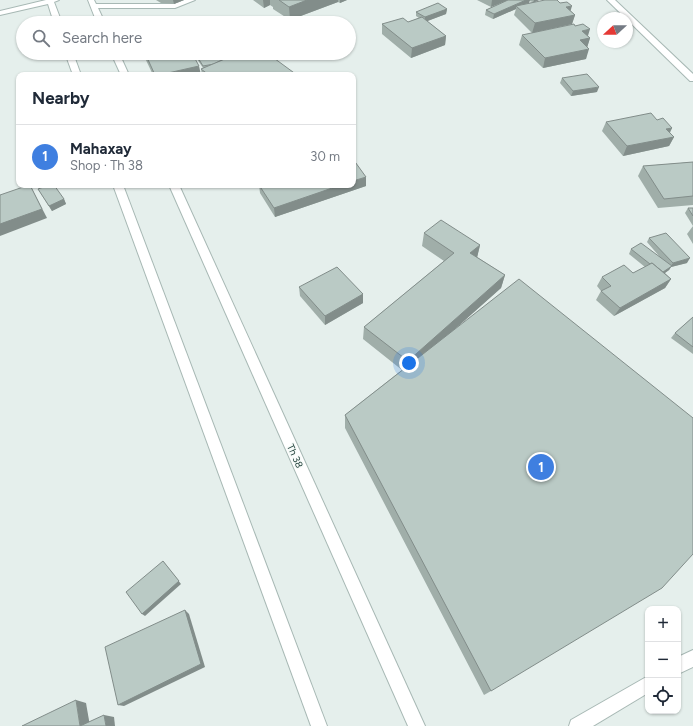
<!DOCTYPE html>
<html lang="en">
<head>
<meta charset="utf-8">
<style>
  body { margin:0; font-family:Figtree,sans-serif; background:#f2f2f3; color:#1f2937 }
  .controls { position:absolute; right:12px; bottom:12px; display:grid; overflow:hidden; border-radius:8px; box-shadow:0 1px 3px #0004 }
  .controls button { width:36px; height:36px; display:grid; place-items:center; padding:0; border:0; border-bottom:1px solid #e0e1e3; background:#fff; color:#1f2937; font:20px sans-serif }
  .compass { position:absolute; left:597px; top:12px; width:36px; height:36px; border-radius:50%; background:#fff; box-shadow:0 1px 3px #0004; rotate:249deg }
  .you { position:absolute; left:409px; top:363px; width:14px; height:14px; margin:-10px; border:3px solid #fff; border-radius:50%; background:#1a73e8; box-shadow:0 0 0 6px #1a73e833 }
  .badge { display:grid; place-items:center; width:26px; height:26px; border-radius:50%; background:#825646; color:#fff; font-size:13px; font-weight:700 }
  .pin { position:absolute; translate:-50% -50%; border:2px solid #fff; box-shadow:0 1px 4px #0006 }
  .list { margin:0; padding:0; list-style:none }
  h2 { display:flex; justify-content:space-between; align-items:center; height:52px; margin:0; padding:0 16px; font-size:17px }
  h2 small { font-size:13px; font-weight:400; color:#747a83 }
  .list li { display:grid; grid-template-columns:26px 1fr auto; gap:12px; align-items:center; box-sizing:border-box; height:64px; padding:0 16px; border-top:1px solid #e0e1e3 }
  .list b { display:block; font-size:15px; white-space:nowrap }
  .list p { margin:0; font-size:13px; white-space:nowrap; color:#747a83 }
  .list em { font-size:13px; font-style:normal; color:#747a83 }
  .icon { flex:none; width:22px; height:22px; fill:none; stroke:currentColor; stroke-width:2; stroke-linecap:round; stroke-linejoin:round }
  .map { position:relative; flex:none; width:693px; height:726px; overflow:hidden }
  .search { position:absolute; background:#fff; box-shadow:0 1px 3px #0004; left:16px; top:16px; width:340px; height:44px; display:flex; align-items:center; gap:10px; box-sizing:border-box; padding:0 14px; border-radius:22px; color:#747a83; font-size:15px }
  .panel { position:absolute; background:#fff; box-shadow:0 1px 3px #0004; left:16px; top:72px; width:340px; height:116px; border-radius:8px }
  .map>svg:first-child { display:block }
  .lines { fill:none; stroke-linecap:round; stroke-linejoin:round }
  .minor-casing { stroke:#a7b8b4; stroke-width:2 }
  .minor { fill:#fff; fill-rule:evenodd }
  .wall { fill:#a0aea9; fill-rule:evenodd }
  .shaded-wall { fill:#828d8a }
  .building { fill:#bacac5; stroke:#828d8a }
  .labels { text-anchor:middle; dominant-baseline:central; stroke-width:3; stroke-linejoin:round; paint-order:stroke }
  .street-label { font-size:10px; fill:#23433d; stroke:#f7fbf9 }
</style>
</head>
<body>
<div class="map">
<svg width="693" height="726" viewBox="0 0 693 726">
  <rect width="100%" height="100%" fill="#e5efec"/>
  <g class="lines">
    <g class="minor-casing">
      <g id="minor">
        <path d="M 46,0 L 59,0 L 54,2 L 62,23 L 54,23 L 48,4 L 0,15 L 0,11 Z"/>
        <path d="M 88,0 L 94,0 L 96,4 L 174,4 L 184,0 L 195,0 L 175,8 L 98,8 L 105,23 L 97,23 Z"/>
        <path d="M 607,0 L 615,0 L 693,74 L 693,81 L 690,81 Z"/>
        <path d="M 65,53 L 73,53 L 81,75 L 73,75 Z"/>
        <path d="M 111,53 L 119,53 L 129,75 L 121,75 Z"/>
        <path d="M 113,185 L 123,185 L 327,726 L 311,726 Z"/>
        <path d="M 169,185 L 179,185 L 425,726 L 408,726 Z"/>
        <path d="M 693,650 L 693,667 L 678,674 L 678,657 Z"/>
        <path d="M 648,676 L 648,693 L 593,726 L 569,726 L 571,720 Z"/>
      </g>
    </g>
    <use href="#minor" class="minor"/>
  </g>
  <g class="wall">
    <path d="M 156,0 L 184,0 L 174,4 L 161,3 Z"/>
    <path d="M 253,0 L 347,0 L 340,3 L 338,2 L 290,20 L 273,9 L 273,7 L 270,5 L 264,8 Z"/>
    <path d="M 477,0 L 508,0 L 491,7 Z"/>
    <path d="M 508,0 L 539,0 L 534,2 L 571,11 L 575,15 L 572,24 L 532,33 L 514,15 L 516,9 L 493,19 L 485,15 L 486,10 ZM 529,1 L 533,2 L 529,3 Z"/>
    <path d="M 447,9 L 446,14 L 427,21 L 446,36 L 445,45 L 411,58 L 382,34 L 382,24 L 408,22 L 419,18 L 416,16 L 416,12 Z"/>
    <path d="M 522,35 L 588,36 L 590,38 L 587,47 L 586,59 L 543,68 L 519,45 Z"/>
    <path d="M 144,53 L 192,53 L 201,75 L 153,75 L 145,58 Z"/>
    <path d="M 193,53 L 217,53 L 222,60 L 297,75 L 202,75 L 201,69 L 203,68 Z"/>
    <path d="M 562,78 L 597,92 L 571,96 L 560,83 Z"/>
    <path d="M 657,120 L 672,128 L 670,133 L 674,137 L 669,146 L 623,156 L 602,131 L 606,122 Z"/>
    <path d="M 693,162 L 693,205 L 658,208 L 638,176 L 643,166 Z"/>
    <path d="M 366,177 L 366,186 L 275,217 L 260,193 L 259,185 L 353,185 Z"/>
    <path d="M 38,189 L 64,199 L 66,204 L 52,211 Z"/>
    <path d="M 688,208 L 693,208 L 693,244 L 687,234 L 693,226 L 685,213 Z"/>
    <path d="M 424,233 L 480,245 L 477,257 L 505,275 L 501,288 L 453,330 L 491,691 L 484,695 L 345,428 L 345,415 L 402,370 L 363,339 L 364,327 L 444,261 L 422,246 Z"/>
    <path d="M 649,238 L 687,263 L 671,267 L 669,270 L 665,273 L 671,279 L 665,288 L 614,316 L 596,300 L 601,291 L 597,286 L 602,277 L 633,273 L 645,267 L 629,254 L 631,249 L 659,256 L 647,242 Z"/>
    <path d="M 299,287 L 363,294 L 363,303 L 325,325 L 300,296 Z"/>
    <path d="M 693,317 L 693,354 L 671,338 L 675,333 Z"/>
  </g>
  <g class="shaded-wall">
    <path d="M 173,0 L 184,0 L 174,4 Z"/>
    <path d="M 263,0 L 270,0 L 270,5 L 264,8 Z"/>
    <path d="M 307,0 L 338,0 L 338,2 L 290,20 L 289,7 Z"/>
    <path d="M 340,0 L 347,0 L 340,3 Z"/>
    <path d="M 492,0 L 508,0 L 491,7 Z"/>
    <path d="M 526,0 L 530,0 L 529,3 L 516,6 L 516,9 L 493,19 L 494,14 Z"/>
    <path d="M 534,0 L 539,0 L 533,3 Z"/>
    <path d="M 572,6 L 569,16 L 566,7 Z"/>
    <path d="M 447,9 L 446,14 L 425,22 L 425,17 Z"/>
    <path d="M 575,15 L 572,24 L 532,33 L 535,23 Z"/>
    <path d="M 590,29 L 587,39 L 590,38 L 587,48 L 577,50 L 582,31 Z"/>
    <path d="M 446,36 L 445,45 L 411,58 L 412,48 Z"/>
    <path d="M 589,49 L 586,59 L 543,68 L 545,58 Z"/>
    <path d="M 199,66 L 201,75 L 159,75 Z"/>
    <path d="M 599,87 L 597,92 L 571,96 L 573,91 Z"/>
    <path d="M 672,128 L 667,137 L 666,129 Z"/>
    <path d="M 674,137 L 669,146 L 623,156 L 627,146 Z"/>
    <path d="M 366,177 L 366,186 L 275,217 L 274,208 L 341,185 L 353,185 L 353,181 Z"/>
    <path d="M 30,185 L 47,218 L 0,236 L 0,224 Z"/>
    <path d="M 64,199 L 66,204 L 52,211 L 49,206 Z"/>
    <path d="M 480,245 L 477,258 L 470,253 Z"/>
    <path d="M 690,258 L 687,263 L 671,267 L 669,270 L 659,277 L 662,273 L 670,267 L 673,263 Z"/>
    <path d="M 505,275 L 501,288 L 406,373 L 408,361 Z"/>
    <path d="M 671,279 L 665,288 L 614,316 L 620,308 Z"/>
    <path d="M 363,294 L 363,303 L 325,325 L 325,316 Z"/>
    <path d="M 163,561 L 181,584 L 145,616 L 142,614 Z"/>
    <path d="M 185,610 L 189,614 L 205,667 L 124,706 L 118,705 Z"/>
    <path d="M 76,700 L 86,703 L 90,726 L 80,726 Z"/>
    <path d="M 104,715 L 114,717 L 115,726 L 106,726 Z"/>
  </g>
  <g class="building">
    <path d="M 279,0 L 307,0 L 289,7 Z"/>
    <path d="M 508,0 L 526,0 L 494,14 L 486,10 Z"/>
    <path d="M 545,0 L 557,0 L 560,3 L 567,2 L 572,6 L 566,7 L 575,15 L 535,23 L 516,6 Z"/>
    <path d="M 438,3 L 447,9 L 425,17 L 416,12 Z"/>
    <path d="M 422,17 L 446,36 L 412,48 L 382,24 L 403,18 L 408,22 Z"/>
    <path d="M 574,24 L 575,26 L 583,24 L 590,29 L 582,31 L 590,38 L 580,40 L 589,49 L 545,58 L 522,35 Z"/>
    <path d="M 145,53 L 192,53 L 199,66 L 159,75 L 155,75 Z"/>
    <path d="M 195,53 L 217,53 L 222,60 L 214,64 L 203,66 Z"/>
    <path d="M 239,53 L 267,53 L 297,75 L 209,75 L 201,69 Z"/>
    <path d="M 587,74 L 599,87 L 573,91 L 562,78 Z"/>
    <path d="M 651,113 L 657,120 L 663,118 L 672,128 L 666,129 L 674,137 L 627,146 L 606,122 Z"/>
    <path d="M 353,159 L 366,177 L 353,181 Z"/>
    <path d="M 693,162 L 693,196 L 664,199 L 643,166 Z"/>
    <path d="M 29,185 L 30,185 L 42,209 L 0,224 L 0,195 Z"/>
    <path d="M 49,185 L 54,185 L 64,199 L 49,206 L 38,189 Z"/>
    <path d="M 259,185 L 341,185 L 274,208 Z"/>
    <path d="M 688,208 L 693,208 L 693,216 Z"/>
    <path d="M 441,220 L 480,245 L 470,253 L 505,275 L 408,361 L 364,327 L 454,253 L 424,233 Z"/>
    <path d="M 666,233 L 690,258 L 673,263 L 649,238 Z"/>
    <path d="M 641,243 L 672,266 L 663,272 L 652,263 L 650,264 L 631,249 Z"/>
    <path d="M 652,263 L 671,279 L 620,308 L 601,291 L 611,286 L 602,277 L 624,265 L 633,273 Z"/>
    <path d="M 337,267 L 363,294 L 325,316 L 299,287 Z"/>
    <path d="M 519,279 L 693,418 L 693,554 L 662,588 L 491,691 L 345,415 Z"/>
    <path d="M 693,317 L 693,347 L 675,333 Z"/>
    <path d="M 163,561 L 179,581 L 142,614 L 126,592 Z"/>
    <path d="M 185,610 L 201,664 L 118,705 L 105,647 Z"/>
    <path d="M 76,700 L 80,726 L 104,715 L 106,726 L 22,726 Z"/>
  </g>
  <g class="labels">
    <g class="street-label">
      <text transform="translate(295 456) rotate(66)">Th 38</text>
    </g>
  </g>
</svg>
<div class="controls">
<button>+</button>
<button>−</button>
<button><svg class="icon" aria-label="locate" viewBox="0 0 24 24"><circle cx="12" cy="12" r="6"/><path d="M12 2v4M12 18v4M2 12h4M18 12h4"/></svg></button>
</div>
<svg class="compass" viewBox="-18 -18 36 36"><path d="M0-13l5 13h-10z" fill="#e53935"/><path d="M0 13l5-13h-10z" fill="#747a83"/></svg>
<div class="you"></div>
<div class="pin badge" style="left:541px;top:467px;background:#3f7fe0">1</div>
<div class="search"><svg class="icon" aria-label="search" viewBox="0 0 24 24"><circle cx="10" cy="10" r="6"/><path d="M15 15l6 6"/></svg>Search here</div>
<section class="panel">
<h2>Nearby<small></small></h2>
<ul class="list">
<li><span class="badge" style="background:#3f7fe0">1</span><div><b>Mahaxay</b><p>Shop · Th 38</p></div><em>30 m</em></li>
</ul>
</section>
</div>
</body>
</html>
